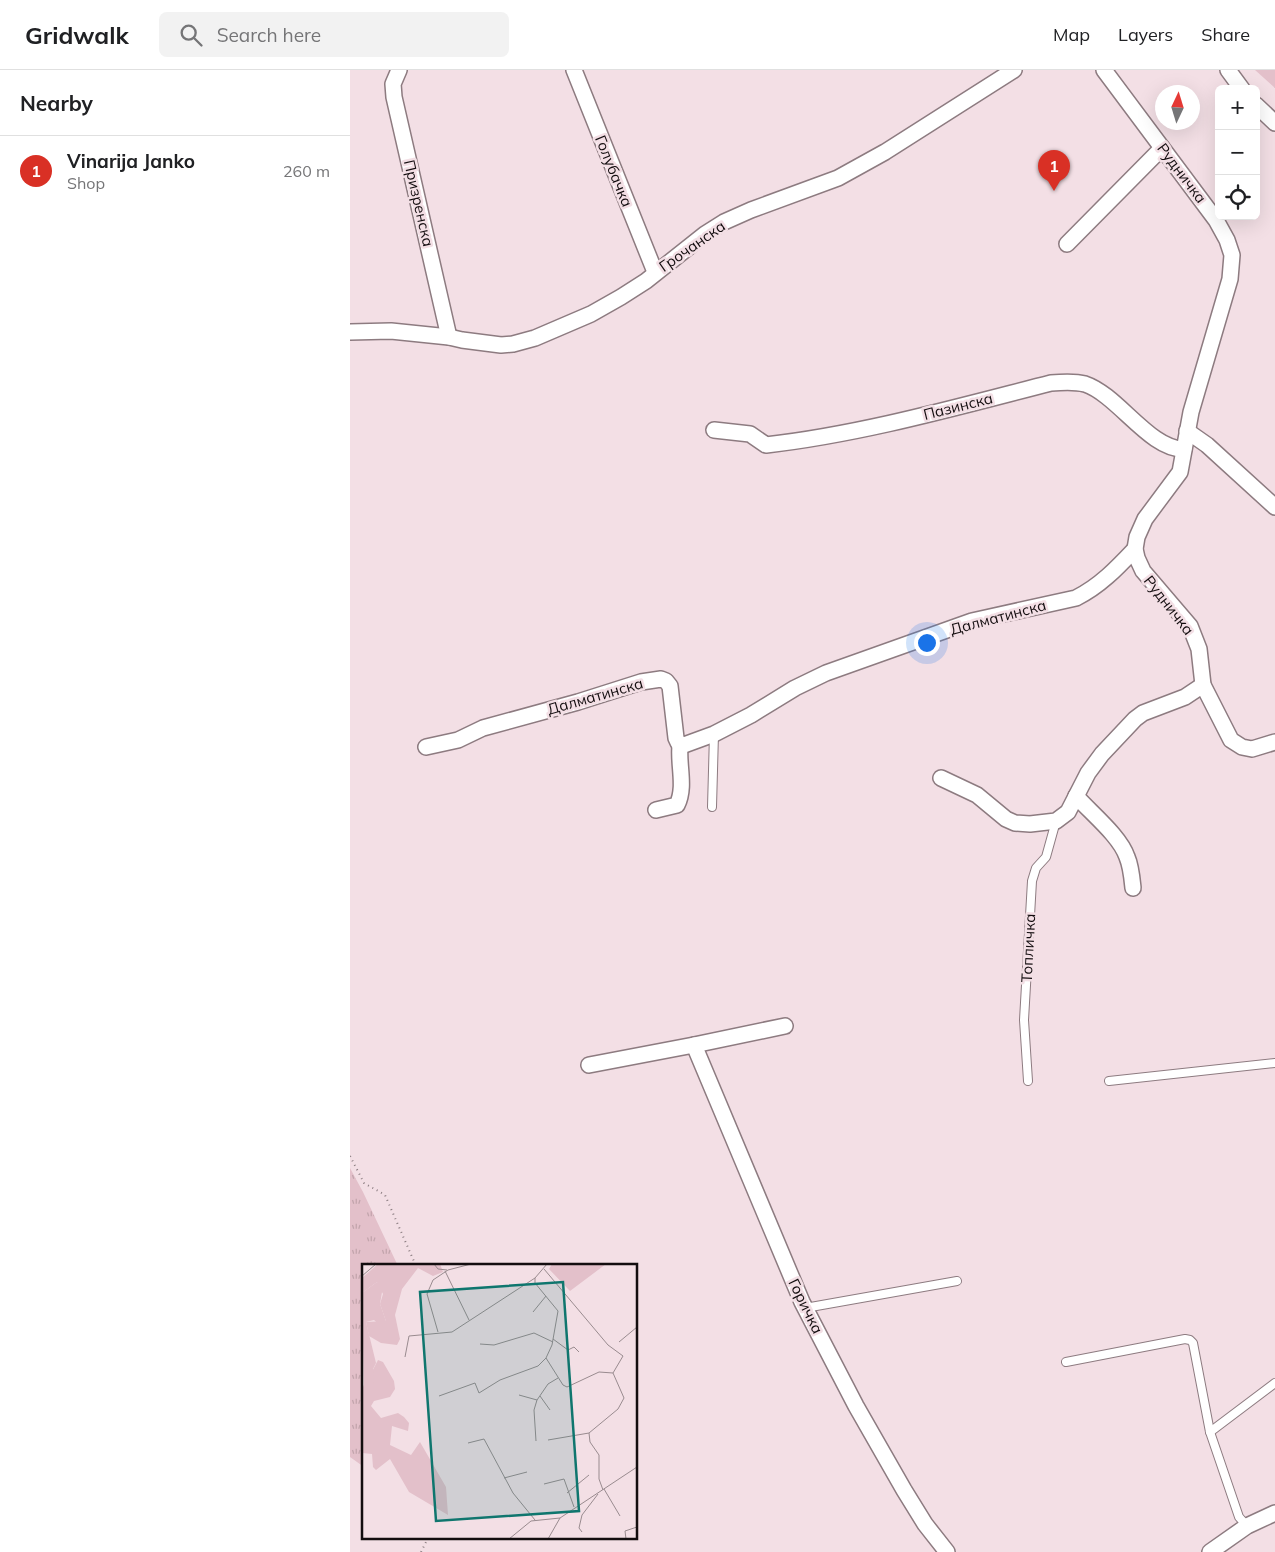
<!DOCTYPE html>
<html lang="en">
<head>
<meta charset="utf-8">
<style>
  body { margin:0; font-family:Mulish,sans-serif; background:#f2f2f2; color:#202124 }
  .controls { position:absolute; right:15px; top:15px; display:grid; overflow:hidden; border-radius:8px; box-shadow:0 5px 20px #0002 }
  .controls button { width:45px; height:45px; display:grid; place-items:center; padding:0; border:0; border-bottom:1px solid #e0e0e0; background:#fff; color:#202124; font:25px sans-serif }
  .compass { position:absolute; left:805px; top:15px; width:45px; height:45px; border-radius:50%; background:#fff; box-shadow:0 5px 20px #0002; rotate:4deg }
  .you { position:absolute; left:576px; top:572px; width:18px; height:18px; margin:-12px; border:4px solid #fff; border-radius:50%; background:#1a73e8; box-shadow:0 0 0 8px #1a73e833 }
  .badge { display:grid; place-items:center; width:32px; height:32px; border-radius:50%; background:#d93025; color:#fff; font-size:16px; font-weight:700 }
  .pin { position:absolute; translate:-50% -41px; filter:drop-shadow(0 1px 2px #0008) }
  .pin::after { content:''; position:absolute; top:26px; width:18px; height:15px; background:inherit; clip-path:polygon(0 0,100% 0,50% 100%) }
  .list { margin:0; padding:0; list-style:none }
  h2 { display:flex; justify-content:space-between; align-items:center; height:65px; margin:0; padding:0 20px; font-size:21px }
  h2 small { font-size:16px; font-weight:400; color:#757577 }
  .list li { display:grid; grid-template-columns:32px 1fr auto; gap:15px; align-items:center; box-sizing:border-box; height:70px; padding:0 20px; border-top:1px solid #e0e0e0 }
  .list b { display:block; font-size:19px; white-space:nowrap }
  .list p { margin:0; font-size:16px; white-space:nowrap; color:#757577 }
  .list em { font-size:16px; font-style:normal; color:#757577 }
  .icon { flex:none; width:28px; height:28px; fill:none; stroke:currentColor; stroke-width:2; stroke-linecap:round; stroke-linejoin:round }
  .map { position:relative; flex:none; width:925px; height:1482px; overflow:hidden }
  header { display:flex; align-items:center; gap:30px; box-sizing:border-box; height:70px; padding:0 25px; background:#fff; border-bottom:1px solid #e0e0e0 }
  header strong { font-size:24px }
  nav { display:flex; gap:28px; margin-inline-start:auto; font-size:18px }
  .search { width:350px; height:45px; background:#f2f2f2; display:flex; align-items:center; gap:12px; box-sizing:border-box; padding:0 18px; border-radius:8px; color:#757577; font-size:19px }
  main { display:flex }
  aside { flex:1; background:#fff }
  .map>svg:first-child { display:block }
  .grass { fill:url(#grass-tufts) }
  .lines { fill:none; stroke-linecap:round; stroke-linejoin:round }
  .service-casing { stroke:#8d7b80; stroke-width:10 }
  .minor-casing { stroke:#8d7b80; stroke-width:18 }
  .path { stroke:#8c7e82; stroke-width:2; stroke-dasharray:1 4; stroke-linecap:butt }
  .service { stroke:#fff; stroke-width:8 }
  .minor { stroke:#fff; stroke-width:15 }
  .labels { text-anchor:middle; dominant-baseline:central; stroke-width:5; stroke-linejoin:round; paint-order:stroke }
  .street-label { font-size:15px; fill:#130d0f; stroke:#f3dfe5 }
  .inset-road { fill:none; stroke:#998b8f; stroke-width:1 }
  .view { fill:#0f766e; fill-opacity:0.15; stroke:#0f766e; stroke-width:2.5 }
  .inset-edge { fill:none; stroke:#130d0f; stroke-width:2.5 }
</style>
</head>
<body>
<header>
<strong>Gridwalk</strong>
<div class="search"><svg class="icon" aria-label="search" viewBox="0 0 24 24"><circle cx="10" cy="10" r="6"/><path d="M15 15l6 6"/></svg>Search here</div>
<nav><a>Map</a><a>Layers</a><a>Share</a></nav>
</header>
<main>
<aside>
<h2>Nearby<small></small></h2>
<ul class="list">
<li><span class="badge">1</span><div><b>Vinarija Janko</b><p>Shop</p></div><em>260 m</em></li>
</ul>
</aside>
<div class="map">
<svg width="925" height="1482" viewBox="0 0 925 1482">
  <defs>
    <pattern id="grass-tufts" width="24" height="20" patternUnits="userSpaceOnUse" patternTransform="scale(1.25)"><rect width="24" height="20" fill="#e3c0ca"/><path d="M3 7l-1-3M5 7V3M7 7l1-3M15 17l-1-3M17 17v-4M19 17l1-3" fill="none" stroke="#c2a4ac"/></pattern>
  </defs>
  <rect width="100%" height="100%" fill="#f3dfe5"/>
  <g class="grass">
    <path d="M 905,0 L 925,0 L 925,18 Z"/>
    <path d="M 0,1098 L 13,1122 L 48,1196 L 14,1196 L 14,1397 L 0,1387 Z"/>
  </g>
  <g class="lines">
    <g class="service-casing">
      <g id="service">
        <path d="M 362,737 L 364,664"/>
        <path d="M 678,1011 L 674,950 L 682,811 L 686,798 L 696,787 L 706,751"/>
        <path d="M 759,1011 L 925,993"/>
        <path d="M 455,1238 L 607,1211"/>
        <path d="M 716,1292 L 835,1269 L 840,1270 L 843,1273 L 860,1362 L 889,1447 L 897,1456"/>
        <path d="M 860,1362 L 925,1313"/>
      </g>
    </g>
    <g class="minor-casing">
      <g id="minor">
        <path d="M 49,0 L 43,14 L 44,27 L 99,267"/>
        <path d="M 224,0 L 305,202"/>
        <path d="M 754,0 L 866,150 L 877,170 L 882,185 L 880,209 L 841,342 L 830,402 L 795,449 L 787,467 L 785,479 L 787,488 L 793,501 L 840,556 L 849,579 L 853,615 L 881,670 L 892,677 L 902,679 L 925,672"/>
        <path d="M 878,0 L 892,19"/>
        <path d="M 906,35 L 925,53"/>
        <path d="M 717,174 L 812,78"/>
        <path d="M 0,262 L 41,261 L 99,267 L 112,270 L 151,275 L 163,274 L 185,268 L 241,244 L 271,227 L 296,211 L 355,164 L 374,152 L 401,140 L 488,108 L 535,82 L 664,0"/>
        <path d="M 364,360 L 400,364 L 416,375 C 512,364 607,337 701,313 C 712,312 724,311 735,314 C 768,325 800,380 834,379"/>
        <path d="M 837,361 L 857,375 L 925,437"/>
        <path d="M 76,677 L 108,670 L 133,658 L 228,632 L 291,612 L 311,609 L 316,611 L 320,616 L 326,668 C 328,673 329,676 334,675 L 364,664 L 401,645 L 445,618 L 476,603 L 622,551 L 726,528 C 750,516 767,498 785,479"/>
        <path d="M 591,708 L 627,725 L 656,749 L 665,753 L 680,754 L 706,751 L 718,742 L 738,703 L 752,684 L 785,649 L 793,643 L 835,627 L 853,615"/>
        <path d="M 726,726 C 741,743 770,766 777,787 C 781,796 782,808 783,818"/>
        <path d="M 306,740 L 327,735 C 336,717 328,695 330,676"/>
        <path d="M 344,975 L 435,956"/>
        <path d="M 239,995 L 344,975 L 452,1232 L 506,1336 L 554,1420 L 575,1454 L 597,1482"/>
        <path d="M 860,1482 L 897,1456 L 925,1443"/>
      </g>
    </g>
    <g class="path">
      <path d="M 0,1086 L 14,1113 L 35,1125 L 66,1196"/>
      <path d="M 71,1482 L 78,1468"/>
    </g>
    <use href="#service" class="service"/>
    <use href="#minor" class="minor"/>
  </g>
  <g class="labels">
    <g class="street-label">
      <text transform="translate(264 101) rotate(68)">Голубачка</text>
      <text transform="translate(832 103) rotate(53)">Рудничка</text>
      <text transform="translate(69 133) rotate(77)">Призренска</text>
      <text transform="translate(342 176) rotate(-35)">Грочанска</text>
      <text transform="translate(608 336) rotate(-14)">Пазинска</text>
      <text transform="translate(819 535) rotate(52)">Рудничка</text>
      <text transform="translate(648 547) rotate(-15)">Далматинска</text>
      <text transform="translate(245 626) rotate(-16)">Далматинска</text>
      <text transform="translate(678 878) rotate(-87)">Топличка</text>
      <text transform="translate(456 1236) rotate(64)">Горичка</text>
    </g>
  </g>
  <g transform="translate(12 1194)">
    <rect width="275" height="275" fill="#f3dfe5"/>
    <path d="M 190,0 L 244,0 L 208,27 L 187,5 ZM 16,96 L 21,98 L 32,117 L 33,125 L 28,133 L 12,137 L 9,142 L 19,154 L 36,149 L 42,153 L 47,159 L 46,167 L 30,162 L 28,181 L 49,191 L 58,178 L 84,223 L 86,251 L 47,228 L 28,195 L 14,206 L 11,203 L 10,190 L 0,189 L 0,118 L 2,123 Z" fill="#e3c0ca"/>
    <path d="M 16,0 L 78,0 L 81,8 L 71,12 L 56,4 L 40,25 L 33,51 L 38,75 L 35,81 L 19,79 L 7,72 L 4,58 L 24,57 L 18,40 L 21,30 L 15,18 L 0,29 L 0,14 Z" fill="#e3c0ca"/>
    <path d="M 15,18 L 21,22 L 18,40 L 24,57 L 20,63 L 12,56 L 4,58 L 14,99 L 11,105 L 12,122 L 2,123 L 0,29 Z" fill="#e3c0ca"/>
    <path class="inset-road" d="M 72,0 L 76,5 L 85,6M 182,5 L 246,81 L 261,92 L 251,109 L 262,134 L 256,145 L 227,169 L 186,176M 83,7 L 107,56M 0,12 L 14,0M 173,14 L 173,19 L 196,47 L 190,81 L 184,94 L 201,121 L 205,123 L 237,108 L 251,109M 171,48 L 184,32M 76,68 L 65,30 L 71,16 L 86,6 L 109,0M 191,75 L 206,86 L 212,83 L 217,88M 257,78 L 275,63M 118,80 L 132,81 L 172,69 L 191,78M 43,93 L 47,72 L 90,68 L 173,14 L 185,0M 157,131 L 175,136 L 186,120 L 196,114M 77,132 L 113,119 L 117,129 L 138,116 L 176,102 L 184,94M 178,132 L 188,146M 227,169 L 228,178 L 237,191 L 237,215 L 241,226M 174,177 L 172,146 L 175,136M 106,179 L 122,175 L 151,229 L 173,256M 142,214 L 165,208M 182,220 L 202,215 L 212,243M 242,225 L 258,252M 205,229 L 227,211M 220,268 L 217,264 L 220,251 L 236,230M 147,275 L 169,257 L 198,254 L 275,203M 186,275 L 198,254M 264,275 L 263,267 L 275,263"/>
    <path class="view" d="M 201,18 L 217,247 L 74,257 L 58,28 Z"/>
    <rect width="275" height="275" class="inset-edge"/>
  </g>
</svg>
<div class="controls">
<button>+</button>
<button>−</button>
<button><svg class="icon" aria-label="locate" viewBox="0 0 24 24"><circle cx="12" cy="12" r="6"/><path d="M12 2v4M12 18v4M2 12h4M18 12h4"/></svg></button>
</div>
<svg class="compass" viewBox="-18 -18 36 36"><path d="M0-13l5 13h-10z" fill="#e53935"/><path d="M0 13l5-13h-10z" fill="#757577"/></svg>
<div class="you"></div>
<div class="pin badge" style="left:704px;top:121px">1</div>
</div>
</main>
</body>
</html>
